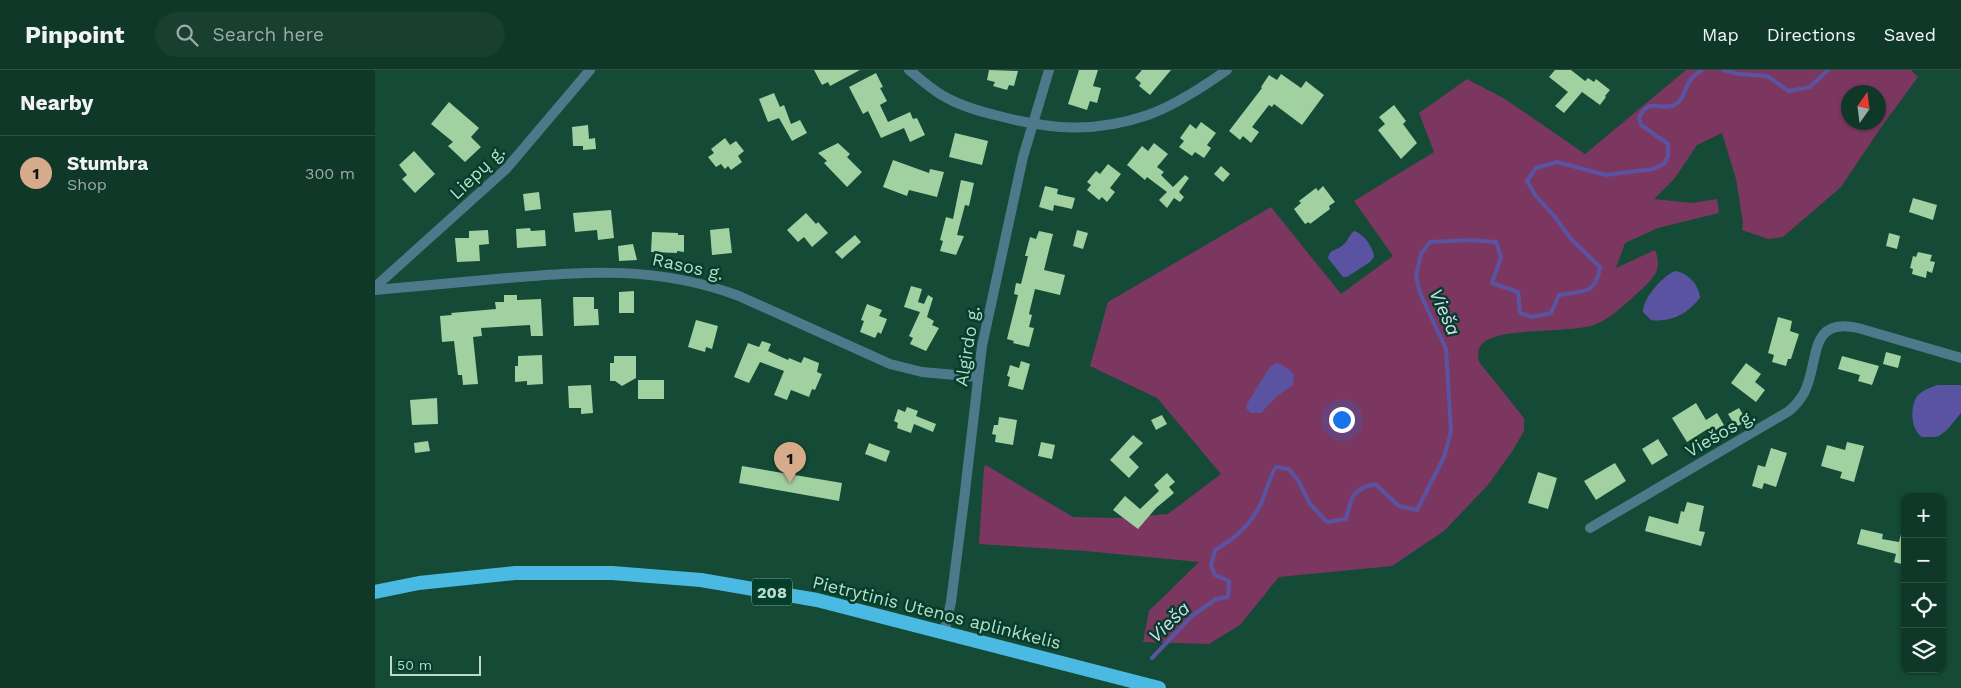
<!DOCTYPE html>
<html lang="en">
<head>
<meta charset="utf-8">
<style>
  body { margin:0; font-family:"Work Sans",sans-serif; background:#183f30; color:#f1f3f6 }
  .controls { position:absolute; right:15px; bottom:15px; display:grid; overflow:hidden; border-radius:10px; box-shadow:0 1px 4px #0004 }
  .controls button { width:45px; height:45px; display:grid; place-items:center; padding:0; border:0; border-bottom:1px solid #2f5245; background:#0f3828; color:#f1f3f6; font:25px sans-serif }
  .compass { position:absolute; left:1466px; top:15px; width:45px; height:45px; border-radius:50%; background:#0f3828; box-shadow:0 1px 4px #0004; rotate:14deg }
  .scale { position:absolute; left:15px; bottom:12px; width:91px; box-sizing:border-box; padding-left:5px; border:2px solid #bbdccc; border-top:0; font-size:14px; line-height:18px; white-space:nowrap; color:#bbdccc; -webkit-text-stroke:4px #053f2c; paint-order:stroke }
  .you { position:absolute; left:966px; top:349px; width:18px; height:18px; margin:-12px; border:4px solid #fff; border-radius:50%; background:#1a73e8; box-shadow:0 0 0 8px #1a73e833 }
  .badge { display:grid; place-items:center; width:32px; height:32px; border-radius:50%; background:#d6ab8b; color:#111; font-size:16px; font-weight:700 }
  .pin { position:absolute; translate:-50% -41px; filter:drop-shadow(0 1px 2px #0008) }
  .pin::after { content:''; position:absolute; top:26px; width:18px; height:15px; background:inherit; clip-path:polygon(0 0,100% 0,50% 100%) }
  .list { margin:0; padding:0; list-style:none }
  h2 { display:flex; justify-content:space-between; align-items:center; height:65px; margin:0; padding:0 20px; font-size:21px }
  h2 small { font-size:16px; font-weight:400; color:#9baca8 }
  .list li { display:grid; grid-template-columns:32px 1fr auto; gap:15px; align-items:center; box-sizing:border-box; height:75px; padding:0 20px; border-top:1px solid #2f5245 }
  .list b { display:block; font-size:19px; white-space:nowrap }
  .list p { margin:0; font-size:16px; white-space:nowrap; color:#9baca8 }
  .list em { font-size:16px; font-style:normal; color:#9baca8 }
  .icon { flex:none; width:28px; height:28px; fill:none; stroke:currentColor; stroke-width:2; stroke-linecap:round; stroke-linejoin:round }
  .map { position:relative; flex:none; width:1586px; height:618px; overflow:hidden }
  header { display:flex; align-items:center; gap:30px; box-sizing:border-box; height:70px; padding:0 25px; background:#0f3828; border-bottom:1px solid #2f5245 }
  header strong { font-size:24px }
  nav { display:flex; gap:28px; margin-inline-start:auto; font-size:18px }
  .search { width:350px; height:45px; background:#183f30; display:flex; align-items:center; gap:12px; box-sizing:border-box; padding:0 18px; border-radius:28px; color:#9baca8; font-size:19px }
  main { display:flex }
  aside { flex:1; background:#0f3828 }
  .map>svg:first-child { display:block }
  .green { fill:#7c3761; fill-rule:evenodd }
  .water { fill:#5a53a1 }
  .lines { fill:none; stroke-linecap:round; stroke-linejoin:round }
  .stream { stroke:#5a53a1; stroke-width:4 }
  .building { fill:#a1d0a1 }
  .minor { stroke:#4d798a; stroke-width:10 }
  .trunk { stroke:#4bbae2; stroke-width:14 }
  .labels { text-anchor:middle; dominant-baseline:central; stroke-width:5; stroke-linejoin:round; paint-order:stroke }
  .shield { fill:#053f2c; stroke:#84ad9c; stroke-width:1 }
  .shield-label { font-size:16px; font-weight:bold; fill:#bbdccc }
  .street-label { font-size:18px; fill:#bbdccc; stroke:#053f2c }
  .water-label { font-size:19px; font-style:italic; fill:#dadaf1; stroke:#053f2c }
</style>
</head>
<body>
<header>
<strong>Pinpoint</strong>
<div class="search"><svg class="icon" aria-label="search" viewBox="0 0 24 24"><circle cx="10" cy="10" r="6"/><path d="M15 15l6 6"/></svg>Search here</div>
<nav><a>Map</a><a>Directions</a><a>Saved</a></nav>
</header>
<main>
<aside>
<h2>Nearby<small></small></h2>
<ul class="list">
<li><span class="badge">1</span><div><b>Stumbra</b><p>Shop</p></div><em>300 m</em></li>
</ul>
</aside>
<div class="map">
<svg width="1586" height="618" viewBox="0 0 1586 618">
  <rect width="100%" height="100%" fill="#144a36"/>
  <path class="green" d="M 1311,0 L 1536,0 L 1543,7 L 1507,56 L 1466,117 L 1408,167 L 1393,169 L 1367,160 L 1368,153 L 1361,109 L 1347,63 L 1322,75 L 1300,108 L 1279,129 L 1317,133 L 1342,129 L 1344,143 L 1283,158 L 1250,173 L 1241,198 L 1280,180 C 1287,198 1281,206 1267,219 C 1252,232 1235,251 1215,256 C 1190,263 1123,257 1107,274 C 1102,279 1103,286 1104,292 L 1149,348 L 1149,361 L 1138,380 L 1113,415 L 1069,461 L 1017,496 L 904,507 L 865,555 L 834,574 L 768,572 L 774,541 L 824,492 L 710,481 L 604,474 L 609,397 L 611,395 L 698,447 L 742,448 L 793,444 L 846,404 L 782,328 L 715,296 L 733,232 L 896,137 L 966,224 L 1018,186 L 979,131 L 1059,82 L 1044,43 L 1092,9 L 1130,29 L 1210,84 ZM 1474,22 L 1504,22 L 1504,52 L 1474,52 Z"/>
  <g class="water">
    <path d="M 979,161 C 988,163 999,178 999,187 L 995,192 L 972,207 L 968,207 L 953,188 C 955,178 962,181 968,175 C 973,171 974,165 979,161 Z"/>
    <path d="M 1301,201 C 1314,204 1324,215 1325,228 C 1313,243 1296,253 1276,250 L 1268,242 C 1267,229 1289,204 1301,201 Z"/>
    <path d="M 903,293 L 914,299 L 919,305 L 918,315 L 902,326 L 886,343 L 876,343 L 871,338 L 872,334 L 894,298 L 899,294 Z"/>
    <path d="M 1562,315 L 1586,315 L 1586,343 L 1572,360 L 1564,366 L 1559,367 L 1547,367 C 1536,360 1535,339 1541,328 C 1545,321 1555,318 1562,315 Z"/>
  </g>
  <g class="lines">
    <g class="stream">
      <path d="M 1348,0 L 1364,4 L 1392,6 L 1414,21 L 1435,17 L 1453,0"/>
      <path d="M 777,588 L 817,546 L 841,529 L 853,527 L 854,511 L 840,505 L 836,496 L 840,480 C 863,467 880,451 889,426 C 893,416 895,406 901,397 L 914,399 L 924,412 L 935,434 L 952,452 L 971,449 C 976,428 977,419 1000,414 L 1024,436 L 1042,440 L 1069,387 L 1076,362 L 1071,279 L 1045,223 L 1041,206 L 1046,184 L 1055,172 L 1095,170 L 1121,172 L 1126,187 L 1117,213 L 1143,222 L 1145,243 L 1157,247 L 1176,243 L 1184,225 C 1208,221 1221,225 1225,197 L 1196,169 L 1180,147 L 1161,126 L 1152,111 L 1161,98 L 1182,92 L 1231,105 L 1278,99 L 1289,94 L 1293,86 L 1293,74 L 1266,55 L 1264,48 C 1274,25 1287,43 1301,34 C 1308,30 1309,21 1313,14 C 1316,8 1322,3 1327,0"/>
    </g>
  </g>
  <g class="building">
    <path d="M 439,0 L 485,0 L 455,16 L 453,12 L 447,15 Z"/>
    <path d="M 614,0 L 643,1 L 639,16 L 634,15 L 632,20 L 618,16 L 620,12 L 612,10 Z"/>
    <path d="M 704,0 L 723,0 L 718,16 L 726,18 L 722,33 L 715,31 L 712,40 L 693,34 Z"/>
    <path d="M 767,0 L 796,0 L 775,25 L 764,16 L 766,13 L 760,8 Z"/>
    <path d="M 1180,0 L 1196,0 L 1210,11 L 1213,8 L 1219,12 L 1221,9 L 1235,20 L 1230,26 L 1231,27 L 1225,35 L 1207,22 L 1189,43 L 1180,36 L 1193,22 L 1174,7 Z"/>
    <path d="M 501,3 L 508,17 L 505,18 L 512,31 L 505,35 L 513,52 L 535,42 L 538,49 L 542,48 L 550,65 L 535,72 L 529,58 L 506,68 L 493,41 L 488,44 L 474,17 Z"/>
    <path d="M 906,4 L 926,18 L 931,11 L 949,25 L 927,55 L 899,34 L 897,37 L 894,35 L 877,57 L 884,62 L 876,73 L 868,66 L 865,70 L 854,61 L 887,18 L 886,17 L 894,5 L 902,10 Z"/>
    <path d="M 399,23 L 405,37 L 409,35 L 416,54 L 425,50 L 432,63 L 417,71 L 404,48 L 393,52 L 384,29 Z"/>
    <path d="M 74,32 L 104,58 L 96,67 L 106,77 L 90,92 L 73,76 L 78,72 L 56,54 Z"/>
    <path d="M 1019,35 L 1031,51 L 1028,54 L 1042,73 L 1026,89 L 1003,60 L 1010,54 L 1004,47 Z"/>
    <path d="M 826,52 L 841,63 L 832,75 L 836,78 L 829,88 L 820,82 L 817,86 L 804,77 L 809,71 L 805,68 L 815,54 L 821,59 Z"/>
    <path d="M 213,55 L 214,69 L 220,68 L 221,79 L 208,80 L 208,76 L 198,76 L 197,57 Z"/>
    <path d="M 580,63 L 613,71 L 607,95 L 574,87 Z"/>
    <path d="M 350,68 L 355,75 L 361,71 L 369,81 L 363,86 L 367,92 L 356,100 L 353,96 L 350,99 L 346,94 L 341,97 L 333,87 L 339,83 L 336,79 Z"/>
    <path d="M 463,73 L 475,84 L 472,87 L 487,102 L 472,117 L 449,93 L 452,91 L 443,83 Z"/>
    <path d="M 779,73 L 793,84 L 782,97 L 789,102 L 786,105 L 798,117 L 810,105 L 814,108 L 804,122 L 809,127 L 805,132 L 799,128 L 792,138 L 784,130 L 792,122 L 772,107 L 770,110 L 752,95 L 767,76 L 773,81 Z"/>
    <path d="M 39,81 L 60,104 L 40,123 L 27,109 L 32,105 L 24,95 Z"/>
    <path d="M 518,90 L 554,103 L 555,99 L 569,102 L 562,127 L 534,120 L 532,126 L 508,117 Z"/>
    <path d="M 733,94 L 746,104 L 735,118 L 740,122 L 732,132 L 727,127 L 724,130 L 712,120 L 716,115 L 712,112 L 721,101 L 725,104 Z"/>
    <path d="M 846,96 L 855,104 L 848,112 L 839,104 Z"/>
    <path d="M 586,110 L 599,113 L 594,136 L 590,135 L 582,165 L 589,166 L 581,185 L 565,181 L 568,171 L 565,170 L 571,147 L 578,149 Z"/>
    <path d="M 670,116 L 683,119 L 682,124 L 700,128 L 697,139 L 679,135 L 678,141 L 664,137 Z"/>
    <path d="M 948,116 L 960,132 L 954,136 L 955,139 L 935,154 L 934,152 L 930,154 L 919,139 L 926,133 L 924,131 L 941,118 L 943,121 Z"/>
    <path d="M 164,122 L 166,139 L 150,141 L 148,124 Z"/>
    <path d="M 1538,128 L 1562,135 L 1558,150 L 1534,142 Z"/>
    <path d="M 236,140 L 239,168 L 223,170 L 222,160 L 200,162 L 198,143 Z"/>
    <path d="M 431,143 L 441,154 L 443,152 L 453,163 L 437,177 L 429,167 L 423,172 L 412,160 Z"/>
    <path d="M 155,158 L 156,161 L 170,160 L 171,176 L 142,178 L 141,159 Z"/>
    <path d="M 354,158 L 357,183 L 337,185 L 335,160 Z"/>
    <path d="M 113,160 L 114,174 L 104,175 L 105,191 L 82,192 L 80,168 L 94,168 L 94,161 Z"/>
    <path d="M 702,160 L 713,163 L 708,179 L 698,176 Z"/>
    <path d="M 664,161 L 678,164 L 669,200 L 690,205 L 685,225 L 660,219 L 654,244 L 657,245 L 654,257 L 659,258 L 654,277 L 638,273 L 639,271 L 632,269 L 643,225 L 639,224 L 641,213 L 646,214 L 653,186 L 650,186 L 655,167 L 661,169 Z"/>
    <path d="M 277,162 L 303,163 L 303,165 L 309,165 L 309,182 L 302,181 L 302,183 L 276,182 Z"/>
    <path d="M 1514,163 L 1525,166 L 1522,179 L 1511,176 Z"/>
    <path d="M 480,165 L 486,172 L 467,189 L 460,182 Z"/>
    <path d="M 258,174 L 262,190 L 244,191 L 243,176 Z"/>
    <path d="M 1543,182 L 1557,185 L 1555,191 L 1560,192 L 1557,203 L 1552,201 L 1551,208 L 1537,204 L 1538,199 L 1535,198 L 1538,186 L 1541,187 Z"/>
    <path d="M 536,216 L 547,219 L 543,232 L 549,234 L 553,225 L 558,228 L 552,247 L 559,251 L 557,255 L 564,258 L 551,281 L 535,274 L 538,268 L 534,266 L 545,242 L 529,237 Z"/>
    <path d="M 259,221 L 259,243 L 244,243 L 244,222 Z"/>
    <path d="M 129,225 L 142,225 L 142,230 L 166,229 L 168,266 L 156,266 L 155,255 L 106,258 L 107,266 L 98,267 L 103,314 L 88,315 L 87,305 L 83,305 L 79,271 L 67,272 L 65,246 L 77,245 L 76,243 L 121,239 L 120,232 L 129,232 Z"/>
    <path d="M 198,227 L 219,227 L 219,239 L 223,239 L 224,255 L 199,256 Z"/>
    <path d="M 492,234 L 507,240 L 504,246 L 512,249 L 506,264 L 503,262 L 500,268 L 485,262 L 489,251 L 486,250 Z"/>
    <path d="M 1403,247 L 1417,251 L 1415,261 L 1424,264 L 1416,289 L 1413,289 L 1411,296 L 1397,292 L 1399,285 L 1393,283 Z"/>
    <path d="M 321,250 L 343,256 L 337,279 L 331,277 L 330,282 L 313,277 Z"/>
    <path d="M 387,271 L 396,274 L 393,281 L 413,290 L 414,288 L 426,293 L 429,287 L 444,293 L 442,302 L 447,304 L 440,320 L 437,319 L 434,327 L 416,320 L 412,330 L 399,325 L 409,301 L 385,292 L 374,313 L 359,307 L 373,273 L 384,277 Z"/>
    <path d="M 1511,282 L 1526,286 L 1523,298 L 1508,294 Z"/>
    <path d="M 167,285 L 168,314 L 152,315 L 152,311 L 140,312 L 140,296 L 143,296 L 143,286 Z"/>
    <path d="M 239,286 L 261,286 L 261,308 L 247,316 L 240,311 L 235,311 L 235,293 L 239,293 Z"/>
    <path d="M 1467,286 L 1504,296 L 1497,315 L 1483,311 L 1485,305 L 1463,299 Z"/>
    <path d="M 646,291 L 655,294 L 648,320 L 633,316 L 635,307 L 632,306 L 635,295 L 644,298 Z"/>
    <path d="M 1371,293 L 1386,304 L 1380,312 L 1390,320 L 1381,332 L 1356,313 Z"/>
    <rect x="263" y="310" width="26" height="19"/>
    <path d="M 216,315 L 218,343 L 206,344 L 206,338 L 194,338 L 193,316 Z"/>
    <path d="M 62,328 L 63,354 L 37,355 L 35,330 Z"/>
    <path d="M 1321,333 L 1331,350 L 1342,343 L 1349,355 L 1334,364 L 1331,360 L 1312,372 L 1297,348 Z"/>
    <path d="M 532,337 L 543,341 L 541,346 L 561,354 L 558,362 L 539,354 L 536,363 L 522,358 L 523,353 L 519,351 L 523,339 L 530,342 Z"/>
    <path d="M 1364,338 L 1372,351 L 1361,357 L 1353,344 Z"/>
    <path d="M 787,345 L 792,354 L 781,360 L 776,350 Z"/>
    <path d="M 624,347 L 642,350 L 638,375 L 620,372 L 621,365 L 617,364 L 619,355 L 623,355 Z"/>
    <path d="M 758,365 L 768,373 L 754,387 L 764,397 L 754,408 L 735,390 Z"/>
    <path d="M 1283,369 L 1293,385 L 1277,395 L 1267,379 Z"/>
    <path d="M 53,371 L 55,381 L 40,383 L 39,373 Z"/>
    <path d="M 666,372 L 680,375 L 677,389 L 663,386 Z"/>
    <path d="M 1472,372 L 1489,376 L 1479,412 L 1465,408 L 1467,402 L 1446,396 L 1452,375 L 1470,380 Z"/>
    <path d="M 494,373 L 515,381 L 511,392 L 490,384 Z"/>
    <path d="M 1396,378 L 1412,383 L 1401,417 L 1389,413 L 1387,419 L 1377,416 L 1383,395 L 1390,397 Z"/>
    <path d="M 1240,393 L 1251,411 L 1221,430 L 1209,411 Z"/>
    <path d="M 367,396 L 467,413 L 464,431 L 364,413 Z"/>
    <path d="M 1163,402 L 1182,408 L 1173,439 L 1153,433 Z"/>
    <path d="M 792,403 L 800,412 L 794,417 L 799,423 L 781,438 L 763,459 L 738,440 L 750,426 L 765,439 L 784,421 L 779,415 Z"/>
    <path d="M 1312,432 L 1329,436 L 1324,461 L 1330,462 L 1326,476 L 1270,461 L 1274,446 L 1303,454 L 1306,441 L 1309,442 Z"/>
    <path d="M 1486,459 L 1508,464 L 1507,469 L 1524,472 L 1526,464 L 1530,465 L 1530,495 L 1519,492 L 1521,484 L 1482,474 Z"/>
  </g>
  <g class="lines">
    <g class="minor">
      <path d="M 534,0 C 547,10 559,22 574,29 C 589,37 607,42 624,46 C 677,60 720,63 773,45 C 801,35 828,17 852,0"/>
      <path d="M 0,217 L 131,99 L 215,0"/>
      <path d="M 0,220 C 44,216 88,212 132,208 C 216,201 283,196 364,226 L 515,294 L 547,302 L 603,307"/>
      <path d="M 1215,458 L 1414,341 C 1420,336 1425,330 1429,323 C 1445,293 1432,246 1483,258 L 1586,288"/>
      <path d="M 569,563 L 576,532 L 589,430 L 607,276 L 648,87 L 674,0"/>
    </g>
    <path class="trunk" d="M 0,522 L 44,513 L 140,503 L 237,503 L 326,510 L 442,530 L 784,618"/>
  </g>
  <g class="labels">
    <rect class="shield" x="377" y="508.5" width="40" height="27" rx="4"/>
    <g class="shield-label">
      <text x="397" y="522">208</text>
    </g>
    <g class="street-label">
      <text transform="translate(102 102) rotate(-44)">Liepų g.</text>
      <text transform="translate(313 196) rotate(12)">Rasos g.</text>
      <text transform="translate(592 276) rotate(-81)">Algirdo g.</text>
      <text transform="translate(1345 363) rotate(-30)">Viešos g.</text>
      <text transform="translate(562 542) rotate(14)">Pietrytinis Utenos aplinkkelis</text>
    </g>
    <g class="water-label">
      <text transform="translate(1070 242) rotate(66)">Vieša</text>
      <text transform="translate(794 552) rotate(-44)">Vieša</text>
    </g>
  </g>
</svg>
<div class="controls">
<button>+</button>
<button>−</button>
<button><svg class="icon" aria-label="locate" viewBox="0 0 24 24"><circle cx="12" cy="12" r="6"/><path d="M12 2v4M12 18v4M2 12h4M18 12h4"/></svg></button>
<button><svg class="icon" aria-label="layers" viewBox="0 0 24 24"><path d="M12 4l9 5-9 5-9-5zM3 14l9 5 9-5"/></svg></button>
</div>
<svg class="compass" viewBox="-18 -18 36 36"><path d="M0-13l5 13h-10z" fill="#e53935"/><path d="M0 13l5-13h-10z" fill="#9baca8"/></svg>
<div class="scale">50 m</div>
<div class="you"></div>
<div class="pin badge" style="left:415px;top:413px">1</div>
</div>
</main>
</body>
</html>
